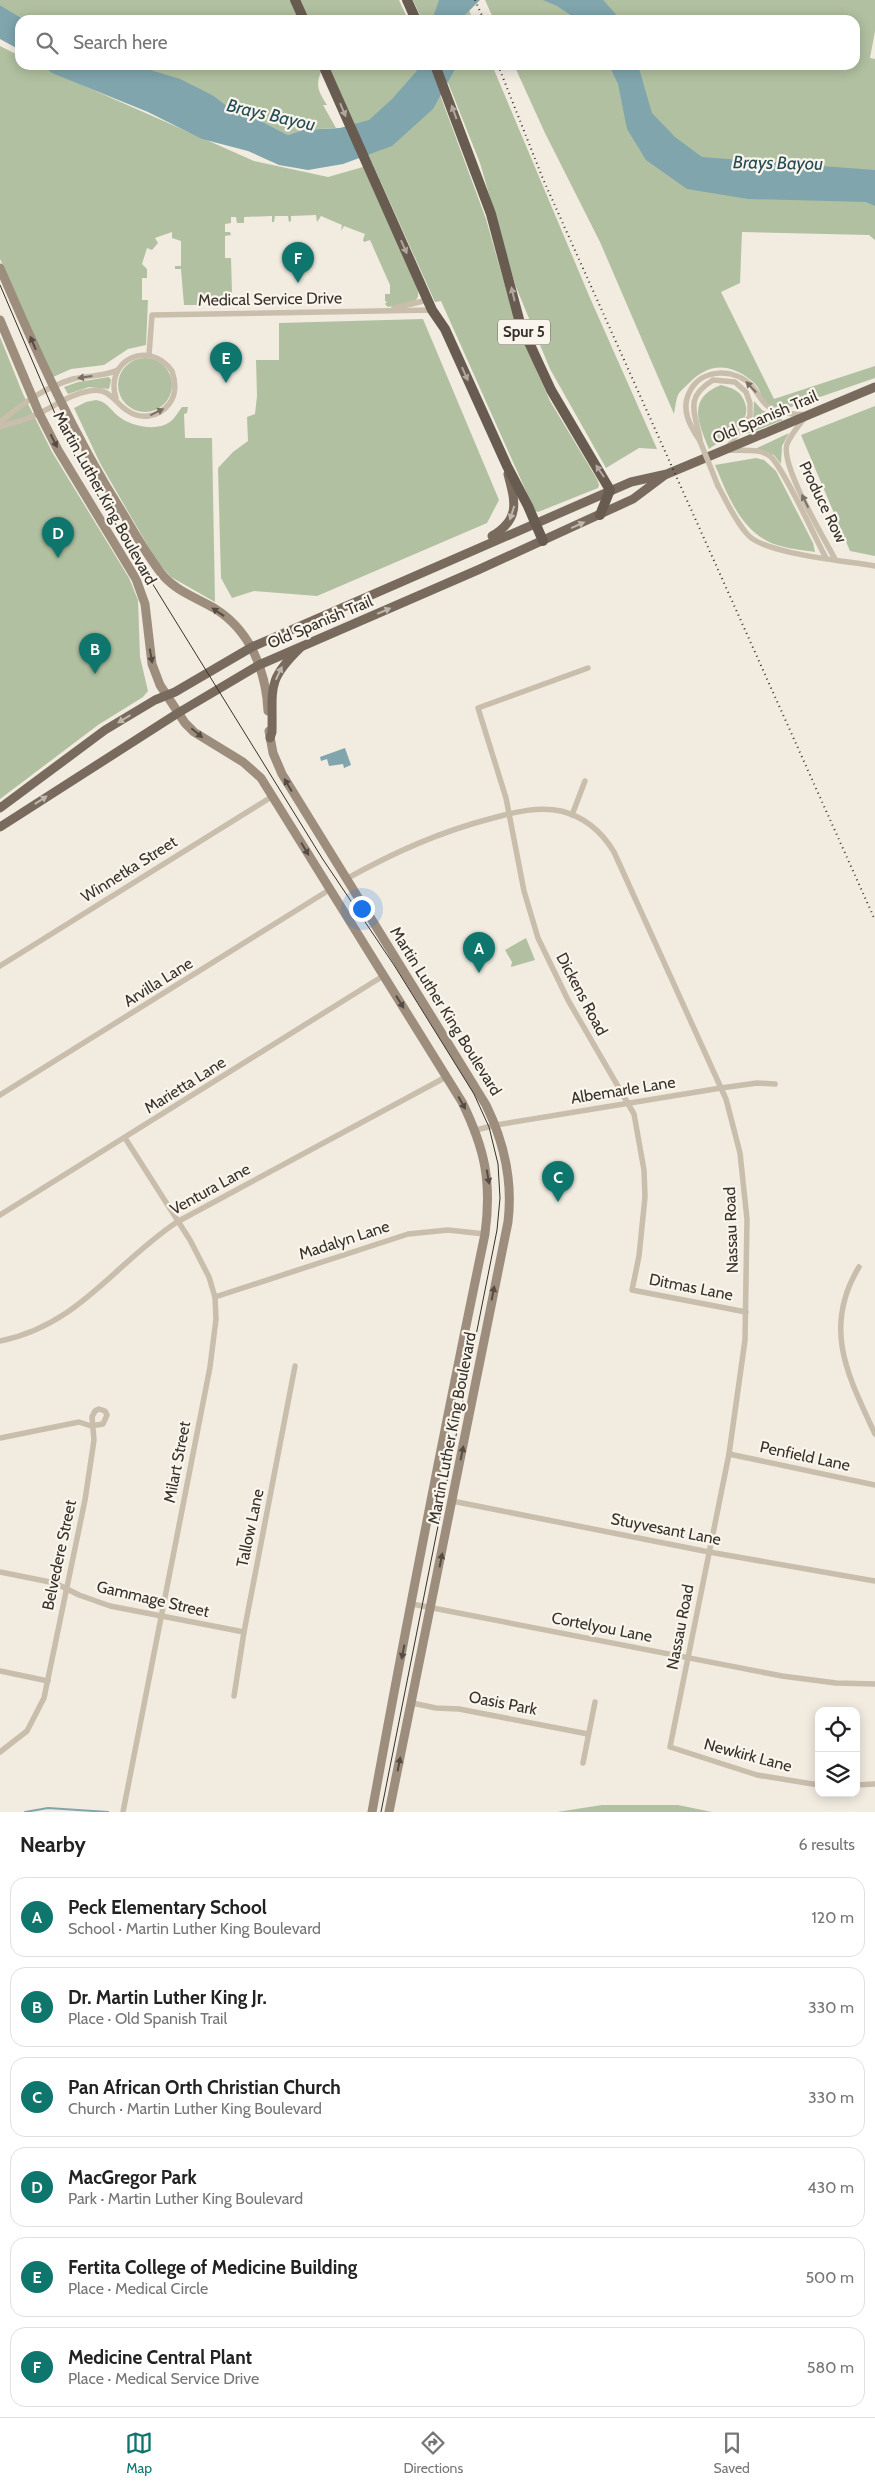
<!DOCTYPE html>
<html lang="en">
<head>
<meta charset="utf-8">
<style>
  body { margin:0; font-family:Cabin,sans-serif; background:#f6f6f6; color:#222 }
  .controls { position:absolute; right:15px; bottom:15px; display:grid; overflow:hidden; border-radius:10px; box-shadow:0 2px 12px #0003 }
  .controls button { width:45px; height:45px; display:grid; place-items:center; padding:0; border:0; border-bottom:1px solid #e0e0e0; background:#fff; color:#222; font:25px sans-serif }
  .you { position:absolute; left:361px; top:908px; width:18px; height:18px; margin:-12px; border:4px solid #fff; border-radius:50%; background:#1a73e8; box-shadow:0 0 0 8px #1a73e833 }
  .badge { display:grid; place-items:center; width:32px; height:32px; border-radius:50%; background:#0f766e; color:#fff; font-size:16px; font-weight:700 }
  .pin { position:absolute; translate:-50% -41px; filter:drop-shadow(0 1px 2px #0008) }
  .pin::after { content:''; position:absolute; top:26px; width:18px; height:15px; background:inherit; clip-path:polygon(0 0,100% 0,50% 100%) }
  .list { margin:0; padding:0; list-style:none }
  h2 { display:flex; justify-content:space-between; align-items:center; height:65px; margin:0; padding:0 20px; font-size:21px }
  h2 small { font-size:16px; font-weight:400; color:#767676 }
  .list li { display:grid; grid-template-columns:32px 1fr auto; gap:15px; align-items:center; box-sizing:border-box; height:80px; margin:0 10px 10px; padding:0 10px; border:1px solid #e0e0e0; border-radius:15px }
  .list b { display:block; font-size:19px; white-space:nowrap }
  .list p { margin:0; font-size:16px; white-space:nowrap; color:#767676 }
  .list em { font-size:16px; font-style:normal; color:#767676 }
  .icon { flex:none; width:28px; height:28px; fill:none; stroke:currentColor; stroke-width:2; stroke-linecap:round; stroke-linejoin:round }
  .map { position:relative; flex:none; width:875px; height:1812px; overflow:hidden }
  .search { position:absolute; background:#fff; box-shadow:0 2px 12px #0003; left:15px; right:15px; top:15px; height:55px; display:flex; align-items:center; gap:12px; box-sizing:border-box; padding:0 18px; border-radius:15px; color:#767676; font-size:19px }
  .sheet { height:605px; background:#fff }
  nav { display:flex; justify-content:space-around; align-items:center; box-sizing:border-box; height:70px; border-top:1px solid #e0e0e0; background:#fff; font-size:14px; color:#767676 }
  nav a { display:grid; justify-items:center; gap:2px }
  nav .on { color:#0f766e }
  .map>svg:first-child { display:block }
  .green { fill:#b1c0a0 }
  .water { fill:#80a5ad }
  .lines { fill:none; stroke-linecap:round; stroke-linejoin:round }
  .stream { stroke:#80a5ad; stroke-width:2 }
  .minor { stroke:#c9bdac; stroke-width:5.5 }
  .secondary { stroke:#9d8d7d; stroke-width:9 }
  .primary { stroke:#786a5d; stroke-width:9 }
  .trunk { stroke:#685b50; stroke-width:10 }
  .tram { stroke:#38302a; stroke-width:1 }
  .rail { stroke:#38302a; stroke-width:2; stroke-dasharray:1 4; stroke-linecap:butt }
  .minor-bridge { stroke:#c9bdac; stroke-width:5.5 }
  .oneway { fill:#b0a89e }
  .oneway2 { fill:#564c43 }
  .oneway3 { fill:#796f64 }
  .oneway4 { fill:#bfb6ac }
  .labels { text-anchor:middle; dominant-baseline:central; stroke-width:4.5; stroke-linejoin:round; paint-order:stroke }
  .shield { fill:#f9f5ec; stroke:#726b64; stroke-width:1 }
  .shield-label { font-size:15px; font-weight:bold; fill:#38302a }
  .street-label { font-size:16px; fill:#38302a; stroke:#f9f5ec }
  .water-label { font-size:18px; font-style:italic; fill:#224c57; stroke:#f9f5ec }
</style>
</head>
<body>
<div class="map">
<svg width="875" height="1812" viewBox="0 0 875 1812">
  <rect width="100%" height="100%" fill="#f1ebe0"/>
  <g class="green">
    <path d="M 0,0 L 290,0 L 299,20 L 25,20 L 0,5 Z"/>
    <path d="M 299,0 L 399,0 L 408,20 L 308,20 Z"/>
    <path d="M 413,0 L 465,0 L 473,20 L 422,20 Z"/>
    <path d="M 485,0 L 875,0 L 875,31 L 870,58 L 875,59 L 875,240 L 869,235 L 742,232 L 740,283 L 721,292 L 774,399 L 875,366 L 875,378 L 788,408 C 755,409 767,393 752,381 C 729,362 708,363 688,384 C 685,387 680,391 678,395 C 676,400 675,408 674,414 L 600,242 L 545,133 L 514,65 L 855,65 L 855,20 L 494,20 Z"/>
    <path d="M 0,46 L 20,56 L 20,65 L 37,65 L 254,161 L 328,177 L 363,167 L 415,282 C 426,307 406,304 388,307 L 385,304 L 387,302 L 385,301 L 385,294 L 390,294 L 390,285 L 370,240 L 364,242 L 363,240 L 365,234 L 344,226 L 341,231 L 342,225 L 321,216 L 317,222 L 316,215 L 291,216 L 291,221 L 289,222 L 288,216 L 275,216 L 274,222 L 272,222 L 272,216 L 244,217 L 244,223 L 237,223 L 236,217 L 231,217 L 231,223 L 225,224 L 225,232 L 230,232 L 231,235 L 225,236 L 225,258 L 231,258 L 232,293 L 224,293 L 224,305 L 184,305 L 181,269 L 175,269 L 175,266 L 181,266 L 181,241 L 172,238 L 172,232 L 155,238 L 158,243 L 152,250 L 147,248 L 142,264 L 147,269 L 147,278 L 142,278 L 142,300 L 148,300 L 146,345 L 128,349 L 104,365 L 71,369 L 53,377 L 0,259 Z"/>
    <path d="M 134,65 L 318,65 L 321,72 C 315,86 319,92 327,105 L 323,105 L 336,128 L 303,130 L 288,135 L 255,118 L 232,110 L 214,96 Z"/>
    <path d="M 328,65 L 429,65 L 486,219 L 511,307 L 528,351 L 550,401 L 597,479 L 599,485 L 598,488 L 538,512 L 535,511 L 441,301 L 435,302 Z"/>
    <path d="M 441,65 L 492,65 L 590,298 L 657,449 L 639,448 L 606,468 L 550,369 L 516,287 L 480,163 Z"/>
    <path d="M 423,319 L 499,500 L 487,523 L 317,596 L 254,591 L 232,598 L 221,578 L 218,468 L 233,452 L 248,441 L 247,417 L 255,414 L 257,396 L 256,360 L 279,360 L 279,323 Z"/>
    <path d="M 0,337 L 23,394 L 52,452 L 129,578 L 138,600 L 140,657 L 148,691 L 143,697 L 98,725 L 0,799 Z"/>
    <circle cx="145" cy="385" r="27"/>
    <path d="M 109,377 L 111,380 L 109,389 L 89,387 L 68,394 L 64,387 L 78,382 Z"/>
    <path d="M 721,385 C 733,388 741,391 745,403 C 753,424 723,439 709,449 C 698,422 687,398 721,385 Z"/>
    <path d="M 96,400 C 107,402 110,409 118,416 C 130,426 156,432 170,422 C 175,418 178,412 182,407 L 188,407 L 187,413 L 184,414 L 185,438 L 212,438 L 215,602 L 171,577 L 156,560 L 100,463 L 74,408 L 86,402 Z"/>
    <path d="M 754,401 L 762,410 L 783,420 L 747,434 L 753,422 Z"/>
    <path d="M 875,406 L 875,556 L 850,551 L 801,435 Z"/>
    <path d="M 789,433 L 782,446 L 781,464 L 774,455 L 755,449 Z"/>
    <path d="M 756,458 L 764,460 L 776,471 L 813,543 L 815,552 C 803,550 789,549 777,545 C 742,534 728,496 715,465 Z"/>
    <path d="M 526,938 L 535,960 L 511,967 L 512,962 L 505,950 Z"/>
    <path d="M 602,1805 L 678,1805 L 712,1812 L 557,1812 Z"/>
  </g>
  <g class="water">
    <path d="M 439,0 L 480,0 L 464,16 L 463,20 L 432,20 Z"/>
    <path d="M 543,0 L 603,0 L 621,20 L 578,20 L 557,6 Z"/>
    <path d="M 0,5 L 25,20 L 20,20 L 20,50 L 0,39 Z"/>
    <path d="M 42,65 L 134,65 L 180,79 L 214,96 L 232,110 L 255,118 L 288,135 L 303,130 L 340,128 L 369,120 L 392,99 L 422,65 L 454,65 L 454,71 L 433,109 L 392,146 L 343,164 L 308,170 L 279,165 L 248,151 L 202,139 L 148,112 L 52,73 Z"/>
    <path d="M 609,65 L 638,65 L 652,113 L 675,137 L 702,157 L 875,170 L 875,206 L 866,202 L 748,199 L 687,189 L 646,160 L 627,129 L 618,84 Z"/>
    <path d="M 345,748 L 351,765 L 344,768 L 343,764 L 329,766 L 327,759 L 321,761 L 320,757 Z"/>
  </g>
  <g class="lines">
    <path class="stream" d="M 25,1812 L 48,1808 L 108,1812"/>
    <g class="minor">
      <path d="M 394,308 L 428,300"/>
      <path d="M 149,355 L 152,315 L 432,310"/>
      <path d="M 0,422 C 22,404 45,387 73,379 C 88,375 103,377 118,370"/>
      <path d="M 0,427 C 11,423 23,421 33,416 C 52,409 68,394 89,391 C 111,387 113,402 128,411 C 141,420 159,417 169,404 C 177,394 176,383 172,371 C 149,339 104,360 116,398"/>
      <path d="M 700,439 C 695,412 684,398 713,380 L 735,382 L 746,392 L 750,403 L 750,416 L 728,447"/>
      <path d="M 700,441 C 690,426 680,409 690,391 C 702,368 735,368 752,386 C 758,393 761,402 769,407 C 779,414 795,414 807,415 C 800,424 791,434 787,444 C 780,465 824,538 835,559"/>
      <path d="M 728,450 C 740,451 760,448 770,456 C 784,468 815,538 826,558"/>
      <path d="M 718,486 C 727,502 735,521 748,535 C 765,554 847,561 875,566"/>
      <path d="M 588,668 L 478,708 L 506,798 L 524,891 L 538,938 L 568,1000 L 634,1114 L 644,1170 L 645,1197 L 639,1256 L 632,1290 L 746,1312"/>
      <path d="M 572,815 L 585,781"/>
      <path d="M 346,879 C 395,852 439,832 493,818 C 515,812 539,806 561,811 C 585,817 602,832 614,852 L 726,1099 L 740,1153 L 747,1219 L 745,1340 L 729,1454 L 670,1747 L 757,1775 L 819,1785"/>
      <path d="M 0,966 L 273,796"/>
      <path d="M 0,1095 L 329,890"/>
      <path d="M 476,1130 L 496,1125 L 721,1088 L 757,1083 L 775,1084"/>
      <path d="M 0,1215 L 383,976"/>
      <path d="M 859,1267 C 822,1328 848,1376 875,1434"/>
      <path d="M 215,1297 L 408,1234 L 448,1230 L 485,1234"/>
      <path d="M 0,1341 C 79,1325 114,1264 177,1222 L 446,1077"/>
      <path d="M 0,1438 L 79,1422 L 91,1426 L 103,1424 L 107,1415 L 105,1411 L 99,1409 L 95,1411 L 92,1417 L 94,1440 L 85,1500 L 44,1698 L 27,1731 L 0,1752"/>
      <path d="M 729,1454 L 875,1485"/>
      <path d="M 452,1501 L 709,1552 L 875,1581"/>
      <path d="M 0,1572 L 55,1583 L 79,1595 L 110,1606 L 244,1632"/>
      <path d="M 412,1604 L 782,1676 L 836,1683 L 875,1684"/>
      <path d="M 0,1671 L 48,1681"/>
      <path d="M 234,1696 L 244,1632 L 295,1366"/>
      <path d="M 412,1703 L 436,1708 L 459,1709 L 588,1734"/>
      <path d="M 583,1763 L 595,1702"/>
      <path d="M 856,1785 L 875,1784"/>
      <path d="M 123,1812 L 210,1367 L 216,1319 L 215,1297 L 209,1277 L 190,1240 L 125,1138"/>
    </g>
    <g class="secondary">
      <path d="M 0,268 C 37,353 73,434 122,512 C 134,532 146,554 161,573 C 174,590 195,597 214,608 C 250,630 266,670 268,711"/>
      <path d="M 0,320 L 39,413 L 58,450 L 136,579 L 145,604 L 152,664 L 160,685 L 185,723 L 194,732 L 243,762 L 261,778 L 462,1102 C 485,1149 492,1182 485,1234 C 445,1426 407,1619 372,1812"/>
      <path d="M 269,731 L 273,753 L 282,774 L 486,1105 C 504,1142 513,1181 508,1222 L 389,1812"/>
    </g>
    <g class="primary">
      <path d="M 492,536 C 521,519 515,501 508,474"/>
      <path d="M 270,738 L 272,732 C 273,688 266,681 300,648"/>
      <path d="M 0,808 L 105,730 L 155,700 L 175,692 L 252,647 L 631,482 L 667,474 L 875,387"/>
      <path d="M 0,827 L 178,713 L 259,665 L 480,569 L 633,499 L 665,475"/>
    </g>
    <g class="trunk">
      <path d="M 295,0 L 304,20"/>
      <path d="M 407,0 L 416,20"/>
      <path d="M 323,65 L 432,310 L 445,329 L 507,466 L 528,506 L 543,541"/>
      <path d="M 435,65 L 491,214 L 520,323 L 551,390 L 610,490 L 600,515"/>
    </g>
    <path class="tram" d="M 0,285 L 65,437 L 81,468 L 322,858 L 394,965 L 474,1094 L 489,1127 L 498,1164 L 500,1198 L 497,1230 L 381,1812"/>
    <g class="rail">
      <path d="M 475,0 L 484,20"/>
      <path d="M 498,65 L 543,179 L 875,920"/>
    </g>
    <path class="minor-bridge" d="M 700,441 L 718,486"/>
  </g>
  <defs><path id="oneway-solid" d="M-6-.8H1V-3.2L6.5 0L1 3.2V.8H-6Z" transform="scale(1.25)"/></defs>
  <g class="oneway">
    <use href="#oneway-solid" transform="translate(343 110) rotate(67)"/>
    <use href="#oneway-solid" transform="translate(454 112) rotate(-110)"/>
    <use href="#oneway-solid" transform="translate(404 247) rotate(66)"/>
    <use href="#oneway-solid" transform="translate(513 294) rotate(-103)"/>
    <use href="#oneway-solid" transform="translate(465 374) rotate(66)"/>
    <use href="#oneway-solid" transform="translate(600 471) rotate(-124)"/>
  </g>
  <g class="oneway2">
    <use href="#oneway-solid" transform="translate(33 343) rotate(-113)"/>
    <use href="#oneway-solid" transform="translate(54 441) rotate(63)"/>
    <use href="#oneway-solid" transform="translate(218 612) rotate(-146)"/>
    <use href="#oneway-solid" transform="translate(151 656) rotate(80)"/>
    <use href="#oneway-solid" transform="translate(197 733) rotate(40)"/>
    <use href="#oneway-solid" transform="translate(288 785) rotate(-121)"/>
    <use href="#oneway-solid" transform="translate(305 849) rotate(59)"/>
    <use href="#oneway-solid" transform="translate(400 1002) rotate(58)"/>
    <use href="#oneway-solid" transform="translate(462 1103) rotate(61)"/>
    <use href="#oneway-solid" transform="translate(488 1177) rotate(80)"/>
    <use href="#oneway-solid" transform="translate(493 1293) rotate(-79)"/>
    <use href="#oneway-solid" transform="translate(462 1453) rotate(-78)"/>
    <use href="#oneway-solid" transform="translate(441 1560) rotate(-79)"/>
    <use href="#oneway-solid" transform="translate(403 1652) rotate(101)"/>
    <use href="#oneway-solid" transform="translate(399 1764) rotate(-79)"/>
  </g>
  <g class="oneway3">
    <use href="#oneway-solid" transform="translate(85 377) rotate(172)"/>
    <use href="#oneway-solid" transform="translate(751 387) rotate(-133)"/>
    <use href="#oneway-solid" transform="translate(157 412) rotate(-26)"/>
    <use href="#oneway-solid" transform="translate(805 501) rotate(-117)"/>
  </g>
  <g class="oneway4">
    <use href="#oneway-solid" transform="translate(512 513) rotate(108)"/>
    <use href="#oneway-solid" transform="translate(578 525) rotate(-24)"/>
    <use href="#oneway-solid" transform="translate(384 611) rotate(-23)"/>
    <use href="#oneway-solid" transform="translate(279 673) rotate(-65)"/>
    <use href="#oneway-solid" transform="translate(124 719) rotate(149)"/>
    <use href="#oneway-solid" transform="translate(41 800) rotate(-33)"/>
  </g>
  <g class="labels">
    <rect class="shield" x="498" y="319.5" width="52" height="25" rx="4"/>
    <g class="shield-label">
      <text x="524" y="332">Spur 5</text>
    </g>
    <g class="street-label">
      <text transform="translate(270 299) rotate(-1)">Medical Service Drive</text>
      <text transform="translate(765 417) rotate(-23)">Old Spanish Trail</text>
      <text transform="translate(105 498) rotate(61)">Martin Luther King Boulevard</text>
      <text transform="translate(823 502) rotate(64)">Produce Row</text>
      <text transform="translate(320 622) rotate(-23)">Old Spanish Trail</text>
      <text transform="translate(129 869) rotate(-32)">Winnetka Street</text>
      <text transform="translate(158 982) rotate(-32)">Arvilla Lane</text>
      <text transform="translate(582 994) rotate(62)">Dickens Road</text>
      <text transform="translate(446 1011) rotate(58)">Martin Luther King Boulevard</text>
      <text transform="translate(185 1085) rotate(-32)">Marietta Lane</text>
      <text transform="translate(623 1090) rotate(-9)">Albemarle Lane</text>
      <text transform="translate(210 1189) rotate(-29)">Ventura Lane</text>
      <text transform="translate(731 1230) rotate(-92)">Nassau Road</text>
      <text transform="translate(344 1240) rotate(-18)">Madalyn Lane</text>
      <text transform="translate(691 1287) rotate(11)">Ditmas Lane</text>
      <text transform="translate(452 1428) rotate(-79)">Martin Luther King Boulevard</text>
      <text transform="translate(805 1456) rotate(12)">Penfield Lane</text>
      <text transform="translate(177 1462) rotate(-79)">Milart Street</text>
      <text transform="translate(250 1528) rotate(-78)">Tallow Lane</text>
      <text transform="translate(666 1529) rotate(11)">Stuyvesant Lane</text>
      <text transform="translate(59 1555) rotate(-78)">Belvedere Street</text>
      <text transform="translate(153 1599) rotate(13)">Gammage Street</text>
      <text transform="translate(602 1627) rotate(11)">Cortelyou Lane</text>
      <text transform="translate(680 1627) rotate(-79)">Nassau Road</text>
      <text transform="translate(503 1703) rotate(11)">Oasis Park</text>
      <text transform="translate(748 1755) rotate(15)">Newkirk Lane</text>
    </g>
    <g class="water-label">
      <text transform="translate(271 115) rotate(13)">Brays Bayou</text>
      <text transform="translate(778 163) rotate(1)">Brays Bayou</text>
    </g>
  </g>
</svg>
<div class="controls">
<button><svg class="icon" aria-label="locate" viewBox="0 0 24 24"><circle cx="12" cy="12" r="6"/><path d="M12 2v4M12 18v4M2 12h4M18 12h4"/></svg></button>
<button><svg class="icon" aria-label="layers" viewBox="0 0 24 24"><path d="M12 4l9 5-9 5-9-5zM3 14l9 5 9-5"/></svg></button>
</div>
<div class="you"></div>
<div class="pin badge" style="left:479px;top:973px">A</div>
<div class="pin badge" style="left:95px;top:674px">B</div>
<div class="pin badge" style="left:558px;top:1202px">C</div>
<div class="pin badge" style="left:58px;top:558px">D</div>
<div class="pin badge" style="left:226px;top:383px">E</div>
<div class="pin badge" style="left:298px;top:283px">F</div>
<div class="search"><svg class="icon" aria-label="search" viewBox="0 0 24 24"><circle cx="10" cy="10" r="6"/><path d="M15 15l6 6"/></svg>Search here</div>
</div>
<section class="sheet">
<h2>Nearby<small>6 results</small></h2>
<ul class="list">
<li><span class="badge">A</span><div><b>Peck Elementary School</b><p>School · Martin Luther King Boulevard</p></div><em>120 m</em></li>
<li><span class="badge">B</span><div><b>Dr. Martin Luther King Jr.</b><p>Place · Old Spanish Trail</p></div><em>330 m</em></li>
<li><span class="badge">C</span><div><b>Pan African Orth Christian Church</b><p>Church · Martin Luther King Boulevard</p></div><em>330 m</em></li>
<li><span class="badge">D</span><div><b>MacGregor Park</b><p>Park · Martin Luther King Boulevard</p></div><em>430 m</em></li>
<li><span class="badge">E</span><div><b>Fertita College of Medicine Building</b><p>Place · Medical Circle</p></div><em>500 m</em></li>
<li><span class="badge">F</span><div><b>Medicine Central Plant</b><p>Place · Medical Service Drive</p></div><em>580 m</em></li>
</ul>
</section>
<nav>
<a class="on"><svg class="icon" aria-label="map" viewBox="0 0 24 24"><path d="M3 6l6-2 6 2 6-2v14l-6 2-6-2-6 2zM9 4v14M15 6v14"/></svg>Map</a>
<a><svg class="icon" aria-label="directions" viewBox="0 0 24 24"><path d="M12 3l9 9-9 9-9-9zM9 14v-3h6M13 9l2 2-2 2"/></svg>Directions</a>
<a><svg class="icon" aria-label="saved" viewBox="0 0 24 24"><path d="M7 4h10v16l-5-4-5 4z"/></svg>Saved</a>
</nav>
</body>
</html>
